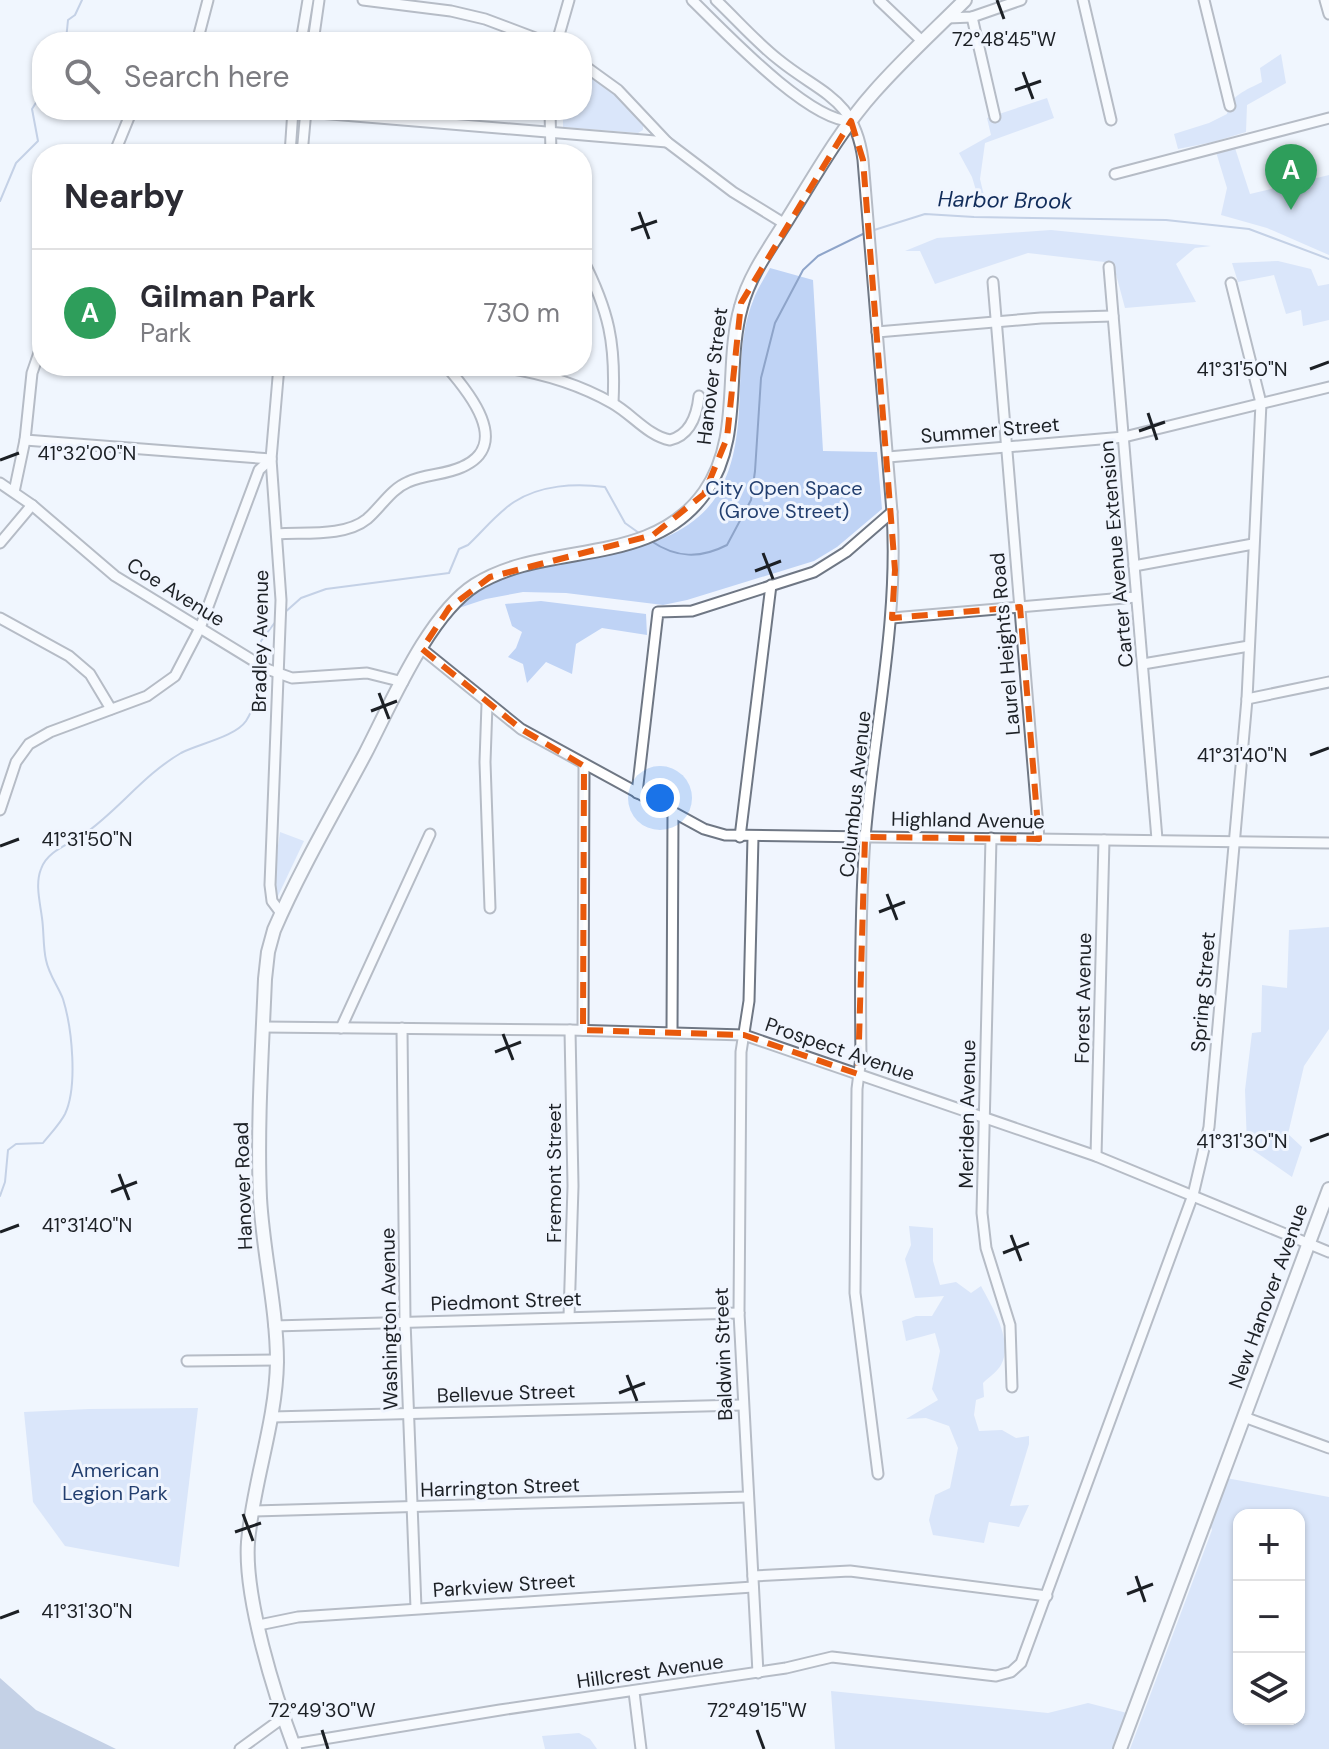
<!DOCTYPE html>
<html lang="en">
<head>
<meta charset="utf-8">
<style>
  body { margin:0; font-family:"DM Sans",sans-serif; background:#f7f7f7; color:#2b2b33 }
  .controls { position:absolute; right:24px; bottom:24px; display:grid; overflow:hidden; border-radius:16px; box-shadow:0 2px 6px #0004 }
  .controls button { width:72px; height:72px; display:grid; place-items:center; padding:0; border:0; border-bottom:2px solid #e1e1e2; background:#fff; color:#2b2b33; font:40px sans-serif }
  .you { position:absolute; left:660px; top:798px; width:28px; height:28px; margin:-20px; border:6px solid #fff; border-radius:50%; background:#1a73e8; box-shadow:0 0 0 12px #1a73e833 }
  .badge { display:grid; place-items:center; width:52px; height:52px; border-radius:50%; background:#aa1b00; color:#fff; font-size:26px; font-weight:700 }
  .pin { position:absolute; translate:-50% -66px; filter:drop-shadow(0 2px 4px #0008) }
  .pin::after { content:''; position:absolute; top:42px; width:28px; height:24px; background:inherit; clip-path:polygon(0 0,100% 0,50% 100%) }
  .list { margin:0; padding:0; list-style:none }
  h2 { display:flex; justify-content:space-between; align-items:center; height:104px; margin:0; padding:0 32px; font-size:34px }
  h2 small { font-size:26px; font-weight:400; color:#7c7c81 }
  .list li { display:grid; grid-template-columns:52px 1fr auto; gap:24px; align-items:center; box-sizing:border-box; height:128px; padding:0 32px; border-top:2px solid #e1e1e2 }
  .list b { display:block; font-size:30px; white-space:nowrap }
  .list p { margin:0; font-size:26px; white-space:nowrap; color:#7c7c81 }
  .list em { font-size:26px; font-style:normal; color:#7c7c81 }
  .icon { flex:none; width:44px; height:44px; fill:none; stroke:currentColor; stroke-width:2; stroke-linecap:round; stroke-linejoin:round }
  .map { position:relative; flex:none; width:1329px; height:1749px; overflow:hidden }
  .search { position:absolute; background:#fff; box-shadow:0 2px 6px #0004; left:32px; top:32px; width:560px; height:88px; display:flex; align-items:center; gap:20px; box-sizing:border-box; padding:0 28px; border-radius:32px; color:#7c7c81; font-size:30px }
  .panel { position:absolute; background:#fff; box-shadow:0 2px 6px #0004; left:32px; top:144px; width:560px; height:232px; border-radius:32px }
  .map>svg:first-child { display:block }
  .green { fill:#bfd3f5; fill-rule:evenodd }
  .water { fill:#8ea4c9 }
  .lines { fill:none; stroke-linecap:round; stroke-linejoin:round }
  .stream { stroke:#8ea4c9; stroke-width:2 }
  .minor-casing { stroke:#6f7784; stroke-width:13 }
  .major-casing { stroke:#6f7784; stroke-width:16 }
  .minor { stroke:#fff; stroke-width:9 }
  .major { stroke:#fff; stroke-width:12 }
  .marked { fill:none; stroke:#e8590c; stroke-width:6; stroke-dasharray:16 10; stroke-linejoin:round }
  .ticks { fill:none; stroke:#1c2025; stroke-width:3 }
  .labels { text-anchor:middle; dominant-baseline:central; stroke-width:6; stroke-linejoin:round; paint-order:stroke }
  .street-label { font-size:20px; fill:#1c2025; stroke:#f0f5fe }
  .park-label { font-size:20px; fill:#233f6f; stroke:#f0f5fe }
  .water-label { font-size:22px; font-style:italic; fill:#122d5b; stroke:#f0f5fe }
  .ticks-label { font-size:20px; text-anchor:middle; fill:#1c2025; stroke:#f0f5fe; stroke-width:6; stroke-linejoin:round; paint-order:stroke }
</style>
</head>
<body>
<div class="map">
<svg width="1329" height="1749" viewBox="0 0 1329 1749">
  <rect width="100%" height="100%" fill="#f0f5fe"/>
  <g class="green">
    <path d="M 1281,54 L 1286,83 L 1247,105 L 1246,132 L 1213,142 L 1178,149 L 1174,134 L 1209,123 L 1227,114 C 1229,96 1246,90 1262,82 L 1260,68 Z"/>
    <path d="M 582,70 L 603,83 L 643,122 L 643,130 L 638,133 L 563,127 L 563,110 L 582,110 Z"/>
    <path d="M 1047,98 L 1054,118 L 985,143 L 980,179 L 987,208 L 981,207 L 972,177 L 959,153 L 991,135 L 987,118 Z"/>
    <path d="M 1235,148 L 1250,194 L 1329,175 L 1329,255 L 1267,228 L 1221,215 L 1227,188 L 1216,152 Z"/>
    <path d="M 1051,230 L 1211,246 L 1195,248 L 1176,264 L 1196,302 L 1125,308 L 1113,263 L 1028,253 L 935,284 L 920,251 L 905,251 L 937,238 Z"/>
    <path d="M 1278,261 L 1311,269 L 1318,286 L 1329,284 L 1329,320 L 1303,326 L 1301,310 L 1286,314 L 1274,275 L 1238,282 L 1232,263 Z"/>
    <path d="M 770,268 L 813,280 L 823,451 L 877,452 L 882,509 L 837,547 L 814,561 L 687,600 L 663,605 L 566,593 L 523,592 L 486,599 L 459,608 L 455,605 C 471,592 488,580 507,574 C 573,555 681,559 719,492 C 753,432 729,360 753,301 C 757,289 764,279 770,268 Z"/>
    <path d="M 541,601 L 646,614 L 647,635 L 602,628 L 576,644 L 572,674 L 546,662 L 527,683 L 523,664 L 508,657 L 516,648 L 522,632 L 512,626 L 505,604 Z"/>
    <path d="M 280,832 L 304,841 L 277,898 L 275,866 Z"/>
    <path d="M 1329,927 L 1329,1029 L 1304,1066 L 1288,1134 L 1302,1147 L 1292,1177 L 1247,1146 L 1245,1090 L 1252,1033 L 1261,1032 L 1262,985 L 1287,988 L 1289,930 Z"/>
    <path d="M 909,1226 L 933,1228 L 933,1261 L 940,1285 L 956,1282 L 971,1293 L 981,1286 C 992,1307 1014,1341 1001,1365 C 997,1372 988,1378 983,1383 L 984,1397 L 976,1400 L 974,1415 L 979,1431 L 1002,1430 L 1016,1438 L 1029,1436 L 1029,1444 L 1010,1506 L 1029,1505 L 1019,1527 L 989,1522 L 984,1543 L 933,1535 L 929,1520 L 935,1495 L 950,1488 L 958,1448 L 949,1426 L 926,1418 L 906,1419 L 938,1400 L 932,1389 L 940,1351 L 935,1333 L 906,1341 L 902,1321 L 916,1316 L 932,1316 L 944,1296 L 915,1298 L 905,1259 L 911,1245 Z"/>
    <path d="M 198,1408 L 179,1567 L 65,1546 L 33,1502 L 24,1412 L 89,1409 Z"/>
    <path d="M 1226,1478 L 1329,1497 L 1329,1749 L 1130,1749 L 1212,1530 L 1210,1524 ZM 1239,1515 L 1299,1515 L 1299,1719 L 1239,1719 Z"/>
    <path d="M 831,1691 L 1048,1713 L 1088,1703 L 1127,1713 L 1114,1749 L 835,1749 Z"/>
    <path d="M 579,1733 L 590,1739 L 597,1749 L 545,1749 L 542,1736 Z"/>
  </g>
  <path class="water" d="M 0,1678 L 36,1710 L 116,1749 L 0,1749 Z"/>
  <g class="lines">
    <g class="stream">
      <path d="M 64,42 L 66,40 L 68,20 L 75,15 L 82,0"/>
      <path d="M 0,201 L 16,163 L 38,141 L 32,109 L 42,93"/>
      <path d="M 871,231 L 925,214 L 974,217 L 1166,220 L 1249,229 L 1329,259"/>
      <path d="M 651,541 C 676,558 700,559 727,545 L 751,500 L 755,471 L 761,378 L 775,323 L 803,270 L 818,256 L 865,233"/>
      <path d="M 283,614 L 301,598 L 326,589 L 449,573 L 459,549 L 468,545 C 482,532 497,513 514,502 C 540,485 575,483 605,487 L 625,523 L 639,533"/>
      <path d="M 259,662 L 261,641 L 276,621"/>
      <path d="M 0,1196 L 5,1182 L 8,1150 L 16,1144 L 43,1143 C 50,1134 60,1124 65,1114 C 78,1086 72,1028 63,999 C 58,986 49,975 46,960 C 43,947 44,932 42,918 C 40,902 35,884 41,869 C 47,851 68,845 83,835 C 118,811 143,775 181,753 C 198,744 235,737 246,721 C 256,706 258,685 259,668"/>
    </g>
    <g class="minor-casing">
      <g id="minor">
        <path d="M 363,0 L 451,11 L 485,19 L 546,42"/>
        <path d="M 692,0 C 724,31 808,121 851,121"/>
        <path d="M 716,0 C 737,20 756,42 779,60 C 821,94 855,98 863,160 L 892,512 C 899,622 874,728 865,838 C 860,910 860,984 861,1057 L 857,1089 L 855,1293 L 878,1474"/>
        <path d="M 879,0 L 923,42"/>
        <path d="M 1083,0 L 1111,120"/>
        <path d="M 1204,0 L 1230,106"/>
        <path d="M 1325,0 L 1329,14"/>
        <path d="M 972,17 L 995,117"/>
        <path d="M 947,18 L 972,17 L 1021,0"/>
        <path d="M 197,42 L 208,0"/>
        <path d="M 301,42 L 308,0"/>
        <path d="M 313,42 L 319,0"/>
        <path d="M 557,42 L 569,0"/>
        <path d="M 582,64 L 618,90 L 667,142 L 733,192 L 785,224"/>
        <path d="M 283,110 L 667,142"/>
        <path d="M 550,110 L 551,154"/>
        <path d="M 114,154 L 132,110"/>
        <path d="M 290,154 L 293,110"/>
        <path d="M 302,154 L 306,110"/>
        <path d="M 1115,174 L 1329,118"/>
        <path d="M 582,258 C 609,311 616,343 613,403"/>
        <path d="M 1109,267 L 1157,839"/>
        <path d="M 993,282 L 1039,839"/>
        <path d="M 877,332 L 1041,318 L 1113,316"/>
        <path d="M 279,366 L 271,459 L 281,600 L 270,885 L 272,901 L 281,913"/>
        <path d="M 493,366 C 534,371 575,382 612,403 C 632,414 648,436 670,440 C 690,435 697,415 699,396"/>
        <path d="M 25,440 L 271,459"/>
        <path d="M 888,457 L 1124,437 L 1329,387"/>
        <path d="M 0,483 L 32,505 L 115,576 L 267,669 L 292,678 L 367,673 L 403,682"/>
        <path d="M 14,492 L 25,440 L 32,373 L 42,344"/>
        <path d="M 277,534 C 304,532 345,537 367,519 C 381,507 391,489 408,482 C 425,474 445,475 462,467 C 513,445 468,391 446,366"/>
        <path d="M 0,543 L 32,505"/>
        <path d="M 1134,566 L 1253,544"/>
        <path d="M 0,618 L 69,656 L 90,674 L 111,709"/>
        <path d="M 892,618 L 1136,597"/>
        <path d="M 422,649 L 521,729 L 704,829 L 725,835 L 1329,843"/>
        <path d="M 1143,664 L 1249,646"/>
        <path d="M 1247,699 L 1329,682"/>
        <path d="M 487,704 L 485,762 L 490,908"/>
        <path d="M 637,793 L 658,612 L 692,611 L 814,572 L 846,552 L 892,512"/>
        <path d="M 0,810 L 16,762 L 29,744 L 50,732 L 147,696 L 175,676 L 200,628 L 259,470 L 271,459"/>
        <path d="M 740,837 L 771,585"/>
        <path d="M 753,837 L 749,1001 L 741,1052 L 739,1313 L 758,1673"/>
        <path d="M 991,838 L 982,1213 L 986,1248 L 1010,1325 L 1012,1387"/>
        <path d="M 263,1027 L 570,1030 L 744,1035 L 1096,1156 L 1329,1252"/>
        <path d="M 341,1028 L 430,834"/>
        <path d="M 402,1028 L 405,1321 L 416,1608"/>
        <path d="M 583,1030 L 584,766"/>
        <path d="M 672,1032 L 673,812"/>
        <path d="M 1096,1156 L 1104,840"/>
        <path d="M 569,1317 L 573,1186 L 570,1030"/>
        <path d="M 274,1326 L 739,1313"/>
        <path d="M 187,1361 L 277,1360"/>
        <path d="M 272,1417 L 742,1405"/>
        <path d="M 1244,1417 L 1329,1448"/>
        <path d="M 254,1511 L 747,1497"/>
        <path d="M 753,1576 L 850,1571 L 1047,1596"/>
        <path d="M 259,1625 L 298,1617 L 753,1587"/>
        <path d="M 634,1692 L 641,1749"/>
        <path d="M 293,1744 L 500,1710 L 786,1668 L 832,1657 L 996,1676 L 1011,1672 L 1021,1663 L 1193,1195 L 1209,1127 L 1247,699 L 1261,403 L 1231,283"/>
        <path d="M 240,1749 L 284,1717"/>
      </g>
    </g>
    <g class="major-casing">
      <g id="major">
        <path d="M 295,1749 C 275,1696 244,1598 248,1542 C 253,1482 276,1423 277,1362 C 277,1308 263,1253 260,1198 C 257,1126 262,1052 265,979 L 268,952 L 274,930 C 300,870 334,812 365,754 C 391,704 428,615 475,585 C 546,540 651,569 705,492 C 743,438 724,367 741,307 C 749,276 770,247 787,220 C 814,177 840,130 874,92 C 902,60 935,30 965,0"/>
        <path d="M 1120,1749 L 1329,1189"/>
      </g>
    </g>
    <use href="#minor" class="minor"/>
    <use href="#major" class="major"/>
  </g>
  <path d="M0 0H1329V1749H0ZM 851,121 L 863,160 L 895,570 L 892,618 L 1020,607 L 1039,839 L 865,837 L 858,1074 L 744,1035 L 583,1030 L 584,766 L 521,729 L 422,649 L 449,608 L 490,577 L 653,535 L 704,494 L 727,438 L 741,303 Z" fill="#f0f5fe" fill-opacity=".55" fill-rule="evenodd"/>
  <path class="marked" d="M 851,121 L 863,160 L 895,570 L 892,618 L 1020,607 L 1039,839 L 865,837 L 858,1074 L 744,1035 L 583,1030 L 584,766 L 521,729 L 422,649 L 449,608 L 490,577 L 653,535 L 704,494 L 727,438 L 741,303 Z"/>
  <path class="ticks" d="M 997,0 L 1004,19M 1023,72 L 1033,99M 1015,90 L 1041,81M 639,212 L 649,239M 631,230 L 657,221M 1310,369 L 1329,362M 1148,413 L 1157,440M 1139,431 L 1165,422M 0,460 L 19,453M 763,553 L 773,579M 755,571 L 781,561M 379,693 L 389,719M 371,711 L 397,701M 1310,755 L 1329,748M 0,846 L 19,839M 887,894 L 897,920M 879,912 L 905,902M 503,1034 L 513,1060M 495,1052 L 521,1042M 1310,1141 L 1329,1134M 119,1174 L 129,1200M 111,1192 L 137,1182M 0,1232 L 19,1225M 1011,1235 L 1021,1261M 1003,1253 L 1029,1243M 627,1375 L 637,1401M 619,1393 L 645,1383M 243,1514 L 253,1541M 235,1532 L 261,1523M 1136,1576 L 1145,1602M 1127,1594 L 1153,1584M 0,1618 L 19,1611M 322,1730 L 328,1749M 757,1730 L 764,1749"/>
  <g class="labels">
    <g class="street-label">
      <text transform="translate(712 376) rotate(-83)">Hanover Street</text>
      <text transform="translate(990 430) rotate(-5)">Summer Street</text>
      <text transform="translate(1116 554) rotate(-95)">Carter Avenue Extension</text>
      <text transform="translate(176 592) rotate(32)">Coe Avenue</text>
      <text transform="translate(260 641) rotate(-89)">Bradley Avenue</text>
      <text transform="translate(1005 644) rotate(-95)">Laurel Heights Road</text>
      <text transform="translate(855 794) rotate(-84)">Columbus Avenue</text>
      <text transform="translate(968 820) rotate(1)">Highland Avenue</text>
      <text transform="translate(1203 992) rotate(-85)">Spring Street</text>
      <text transform="translate(1083 998) rotate(-89)">Forest Avenue</text>
      <text transform="translate(840 1049) rotate(19)">Prospect Avenue</text>
      <text transform="translate(967 1114) rotate(-89)">Meriden Avenue</text>
      <text transform="translate(554 1173) rotate(-90)">Fremont Street</text>
      <text transform="translate(243 1186) rotate(-92)">Hanover Road</text>
      <text transform="translate(1268 1296) rotate(-70)">New Hanover Avenue</text>
      <text transform="translate(506 1301) rotate(-2)">Piedmont Street</text>
      <text transform="translate(389 1319) rotate(-91)">Washington Avenue</text>
      <text transform="translate(723 1354) rotate(-92)">Baldwin Street</text>
      <text transform="translate(506 1393) rotate(-2)">Bellevue Street</text>
      <text transform="translate(500 1487) rotate(-2)">Harrington Street</text>
      <text transform="translate(504 1585) rotate(-4)">Parkview Street</text>
      <text transform="translate(650 1671) rotate(-8)">Hillcrest Avenue</text>
    </g>
    <g class="park-label">
      <text x="784" y="488">City Open Space<tspan x="784" dy="23">(Grove Street)</tspan></text>
      <text x="115" y="1470">American<tspan x="115" dy="23">Legion Park</tspan></text>
    </g>
    <g class="water-label">
      <text transform="translate(1005 200) rotate(1)">Harbor Brook</text>
    </g>
  </g>
  <g class="ticks-label">
    <text x="1004" y="46">72°48'45"W</text>
    <text x="1242" y="376">41°31'50"N</text>
    <text x="87" y="460">41°32'00"N</text>
    <text x="1242" y="762">41°31'40"N</text>
    <text x="87" y="846">41°31'50"N</text>
    <text x="1242" y="1148">41°31'30"N</text>
    <text x="87" y="1232">41°31'40"N</text>
    <text x="87" y="1618">41°31'30"N</text>
    <text x="322" y="1717">72°49'30"W</text>
    <text x="757" y="1717">72°49'15"W</text>
  </g>
</svg>
<div class="controls">
<button>+</button>
<button>−</button>
<button><svg class="icon" aria-label="layers" viewBox="0 0 24 24"><path d="M12 4l9 5-9 5-9-5zM3 14l9 5 9-5"/></svg></button>
</div>
<div class="you"></div>
<div class="pin badge" style="left:1291px;top:210px;background:#2e9e5b">A</div>
<div class="search"><svg class="icon" aria-label="search" viewBox="0 0 24 24"><circle cx="10" cy="10" r="6"/><path d="M15 15l6 6"/></svg>Search here</div>
<section class="panel">
<h2>Nearby<small></small></h2>
<ul class="list">
<li><span class="badge" style="background:#2e9e5b">A</span><div><b>Gilman Park</b><p>Park</p></div><em>730 m</em></li>
</ul>
</section>
</div>
</body>
</html>
